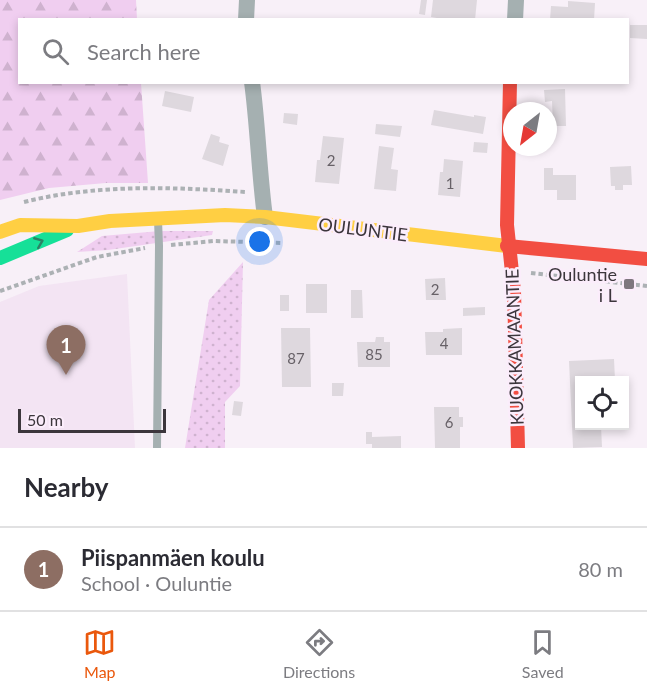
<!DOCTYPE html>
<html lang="en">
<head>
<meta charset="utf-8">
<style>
  body { margin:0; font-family:Lato,sans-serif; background:#f2f2f3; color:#2b2b33 }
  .controls { position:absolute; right:18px; bottom:18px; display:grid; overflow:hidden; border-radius:0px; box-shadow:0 3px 9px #0003 }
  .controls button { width:54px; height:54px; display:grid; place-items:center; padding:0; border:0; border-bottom:2px solid #e1e1e2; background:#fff; color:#2b2b33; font:30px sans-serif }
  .compass { position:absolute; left:503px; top:102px; width:54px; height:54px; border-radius:50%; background:#fff; box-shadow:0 3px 9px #0003; rotate:211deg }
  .scale { position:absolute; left:18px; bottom:15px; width:148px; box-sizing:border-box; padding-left:6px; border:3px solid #3c363c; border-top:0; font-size:16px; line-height:21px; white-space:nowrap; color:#3c363c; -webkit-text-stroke:4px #fbedfb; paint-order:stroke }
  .you { position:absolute; left:260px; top:242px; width:21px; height:21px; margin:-15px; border:4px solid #fff; border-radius:50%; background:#1a73e8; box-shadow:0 0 0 9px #1a73e833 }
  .badge { display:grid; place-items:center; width:39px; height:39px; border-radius:50%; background:#ea580c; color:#fff; font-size:20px; font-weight:700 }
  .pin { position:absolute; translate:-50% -50px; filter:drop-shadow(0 2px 3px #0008) }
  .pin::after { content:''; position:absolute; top:32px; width:21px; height:18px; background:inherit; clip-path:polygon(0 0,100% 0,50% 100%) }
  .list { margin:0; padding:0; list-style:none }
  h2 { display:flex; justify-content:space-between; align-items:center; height:78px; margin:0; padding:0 24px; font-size:26px }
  h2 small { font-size:20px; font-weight:400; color:#7c7c81 }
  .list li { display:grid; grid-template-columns:39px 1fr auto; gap:18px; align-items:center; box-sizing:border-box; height:84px; padding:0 24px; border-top:2px solid #e1e1e2 }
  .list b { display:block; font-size:22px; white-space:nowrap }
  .list p { margin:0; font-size:20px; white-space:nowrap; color:#7c7c81 }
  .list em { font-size:20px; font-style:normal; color:#7c7c81 }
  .icon { flex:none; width:33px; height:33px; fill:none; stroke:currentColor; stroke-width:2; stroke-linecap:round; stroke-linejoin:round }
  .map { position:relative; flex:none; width:647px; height:448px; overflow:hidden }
  .search { position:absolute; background:#fff; box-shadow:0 3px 9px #0003; left:18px; right:18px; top:18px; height:66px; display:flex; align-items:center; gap:15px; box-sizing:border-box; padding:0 21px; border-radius:0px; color:#7c7c81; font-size:22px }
  .sheet { height:162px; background:#fff }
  nav { display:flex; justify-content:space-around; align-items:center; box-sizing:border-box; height:84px; border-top:2px solid #e1e1e2; background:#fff; font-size:16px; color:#7c7c81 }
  nav a { display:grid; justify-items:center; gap:3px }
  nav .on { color:#ea580c }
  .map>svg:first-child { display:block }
  .built { fill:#f3e4f3 }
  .grass { fill:url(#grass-dots) }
  .forest { fill:url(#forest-firs) }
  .building { fill:#ded8de }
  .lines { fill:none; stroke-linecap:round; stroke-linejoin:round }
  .path { stroke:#acb1b4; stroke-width:4; stroke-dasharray:4.5 3; stroke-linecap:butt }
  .lane { stroke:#a5b0b1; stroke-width:8 }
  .street { stroke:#a5b0b1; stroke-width:16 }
  .fast { stroke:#16e098; stroke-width:14 }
  .slow { stroke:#ffcf43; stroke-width:14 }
  .jam { stroke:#f24e42; stroke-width:14 }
  .oneway { stroke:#2b8265 }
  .poi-dot { fill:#7e777e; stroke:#fbedfb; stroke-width:2 }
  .labels { text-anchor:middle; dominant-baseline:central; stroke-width:5; stroke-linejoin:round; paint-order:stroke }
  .number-label { font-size:15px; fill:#676167 }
  .street-label { font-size:18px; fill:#3c363c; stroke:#fbedfb }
  .poi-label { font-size:18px; fill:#3c363c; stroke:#fbedfb; text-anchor:end }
</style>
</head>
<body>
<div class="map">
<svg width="647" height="448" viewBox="0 0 647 448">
  <defs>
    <pattern id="grass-dots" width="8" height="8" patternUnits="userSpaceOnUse" patternTransform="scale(1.5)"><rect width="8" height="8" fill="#f0cef0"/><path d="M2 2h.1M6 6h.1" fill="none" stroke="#cfb2cf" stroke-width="1.8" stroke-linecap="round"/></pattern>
    <pattern id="forest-firs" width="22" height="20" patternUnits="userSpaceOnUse" patternTransform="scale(1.5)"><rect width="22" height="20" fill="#f0cef0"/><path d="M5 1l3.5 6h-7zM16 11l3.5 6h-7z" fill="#cfb2cf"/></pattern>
  </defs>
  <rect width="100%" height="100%" fill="#f8f0f8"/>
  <path class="built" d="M 127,274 L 135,448 L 0,448 L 0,302 L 39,286 Z"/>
  <g class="grass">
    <path d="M 160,231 L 213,231 L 212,235 L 108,250 L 77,252 L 102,236 Z"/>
    <path d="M 243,262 L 240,386 L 225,402 L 225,448 L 185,448 L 209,300 Z"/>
  </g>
  <path class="forest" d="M 0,0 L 136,0 L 137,19 L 20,20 L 20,82 L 141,83 L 148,183 L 106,183 L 49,188 L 0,200 Z"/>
  <g class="building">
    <path d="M 421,0 L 427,0 L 425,15 L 419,14 Z"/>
    <path d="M 433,0 L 477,0 L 475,20 L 448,20 L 431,17 Z"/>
    <path d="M 568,1 L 595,3 L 594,20 L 550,20 L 551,6 L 568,7 Z"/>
    <path d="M 630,25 L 647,25 L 647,39 L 630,38 Z"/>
    <path d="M 565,89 L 566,126 L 553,126 L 552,101 L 545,102 L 544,90 Z"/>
    <path d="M 165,91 L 194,97 L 191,112 L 162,106 Z"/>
    <path d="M 434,110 L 474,117 L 474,115 L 486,117 L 483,134 L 431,125 Z"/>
    <path d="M 284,113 L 298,114 L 297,125 L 283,123 Z"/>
    <path d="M 376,124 L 402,126 L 400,137 L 375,134 Z"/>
    <path d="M 211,134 L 220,137 L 219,142 L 229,145 L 223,166 L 202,159 Z"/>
    <path d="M 323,136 L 344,138 L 339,184 L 315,182 L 317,160 L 320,160 Z"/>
    <path d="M 474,142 L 488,143 L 487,153 L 473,152 Z"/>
    <path d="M 379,146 L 394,148 L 391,169 L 398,170 L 396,191 L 374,189 Z"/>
    <path d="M 444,159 L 463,161 L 460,197 L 438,195 L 440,172 L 443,172 Z"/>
    <path d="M 631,166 L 632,185 L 623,185 L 623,190 L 615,190 L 615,186 L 611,186 L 610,167 Z"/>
    <path d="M 544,168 L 553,168 L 553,175 L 576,175 L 576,200 L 557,200 L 557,190 L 544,190 Z"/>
    <path d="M 445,278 L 446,300 L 426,300 L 425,279 Z"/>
    <rect x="306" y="284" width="21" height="29"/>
    <path d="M 351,290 L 362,290 L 363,318 L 351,318 Z"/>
    <rect x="280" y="295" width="9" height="16"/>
    <path d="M 485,307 L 485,315 L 463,316 L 463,308 Z"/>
    <path d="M 281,328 L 310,328 L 311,387 L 282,387 Z"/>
    <path d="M 462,328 L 462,355 L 426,355 L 425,332 L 443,332 L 443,329 Z"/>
    <path d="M 376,337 L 384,337 L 384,342 L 390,342 L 390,367 L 358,367 L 357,342 L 375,342 Z"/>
    <path d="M 614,359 L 615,380 L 580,380 L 580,426 L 601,426 L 602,447 L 573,448 L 569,361 Z"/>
    <path d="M 332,383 L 344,383 L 343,396 L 332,396 Z"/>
    <path d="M 234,401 L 243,402 L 241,416 L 232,415 Z"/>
    <path d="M 434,407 L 459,407 L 459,417 L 463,417 L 463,427 L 460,427 L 460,448 L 435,448 Z"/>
    <path d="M 366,432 L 372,432 L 372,437 L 401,436 L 401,448 L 372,448 L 372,444 L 366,444 Z"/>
  </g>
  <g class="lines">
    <g class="path">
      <path d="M 24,202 C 96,184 172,187 246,192"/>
      <path d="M 171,245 L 214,241 L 283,243"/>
      <path d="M 531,273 L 647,286"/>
      <path d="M 0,291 L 97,257 L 145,248"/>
    </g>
    <path class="lane" d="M 157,448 L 159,246 L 158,220"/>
    <g class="street">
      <path d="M 246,20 L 247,0"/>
      <path d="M 515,20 L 516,0"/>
      <path d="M 252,82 C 258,127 259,172 265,217"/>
    </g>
    <path class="fast" d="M 0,258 L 67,230"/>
    <path class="slow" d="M 0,232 L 20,225 L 78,226 L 110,221 L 225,215 L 265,217 L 507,246"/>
    <g class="jam">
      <path d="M 510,82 L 507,225 L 514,291 L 518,448"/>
      <path d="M 507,246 L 647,259"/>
    </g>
  </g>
  <defs><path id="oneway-chevron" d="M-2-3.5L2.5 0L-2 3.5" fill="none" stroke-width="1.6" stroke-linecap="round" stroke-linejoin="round" transform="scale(1.5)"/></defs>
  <use class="oneway" href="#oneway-chevron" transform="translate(39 242) rotate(-22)"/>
  <rect class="poi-dot" x="623" y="278" width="12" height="12" rx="3"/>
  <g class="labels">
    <g class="number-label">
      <text x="331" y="160">2</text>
      <text x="450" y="183">1</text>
      <text x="435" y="289">2</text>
      <text x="444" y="343">4</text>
      <text x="374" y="354">85</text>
      <text x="296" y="358">87</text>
      <text x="449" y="422">6</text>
    </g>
    <g class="street-label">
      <text transform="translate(363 229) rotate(7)">OULUNTIE</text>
      <text transform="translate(514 347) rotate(-92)">KUOKKAMAANTIE</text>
    </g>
    <g class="poi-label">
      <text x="617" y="274">Ouluntie<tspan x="617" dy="21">i L</tspan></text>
    </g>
  </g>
</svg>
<div class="controls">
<button><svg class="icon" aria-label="locate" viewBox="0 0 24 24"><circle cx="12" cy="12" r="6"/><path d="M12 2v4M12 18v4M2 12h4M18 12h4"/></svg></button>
</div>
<svg class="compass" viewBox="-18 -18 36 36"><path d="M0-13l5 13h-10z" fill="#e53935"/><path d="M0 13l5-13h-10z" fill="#7c7c81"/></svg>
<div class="scale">50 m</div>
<div class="you"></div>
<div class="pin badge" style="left:66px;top:375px;background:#8d6e63">1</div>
<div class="search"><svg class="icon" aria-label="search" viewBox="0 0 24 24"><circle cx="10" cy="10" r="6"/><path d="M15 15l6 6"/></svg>Search here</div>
</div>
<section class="sheet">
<h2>Nearby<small></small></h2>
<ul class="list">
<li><span class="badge" style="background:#8d6e63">1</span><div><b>Piispanmäen koulu</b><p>School · Ouluntie</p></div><em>80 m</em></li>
</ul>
</section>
<nav>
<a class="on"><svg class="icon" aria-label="map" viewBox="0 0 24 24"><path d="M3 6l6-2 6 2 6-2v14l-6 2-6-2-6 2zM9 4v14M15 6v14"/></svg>Map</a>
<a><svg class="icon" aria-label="directions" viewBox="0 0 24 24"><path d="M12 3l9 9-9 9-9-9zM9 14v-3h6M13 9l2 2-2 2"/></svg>Directions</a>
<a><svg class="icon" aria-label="saved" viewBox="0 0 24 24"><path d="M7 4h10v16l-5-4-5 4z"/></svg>Saved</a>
</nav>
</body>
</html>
